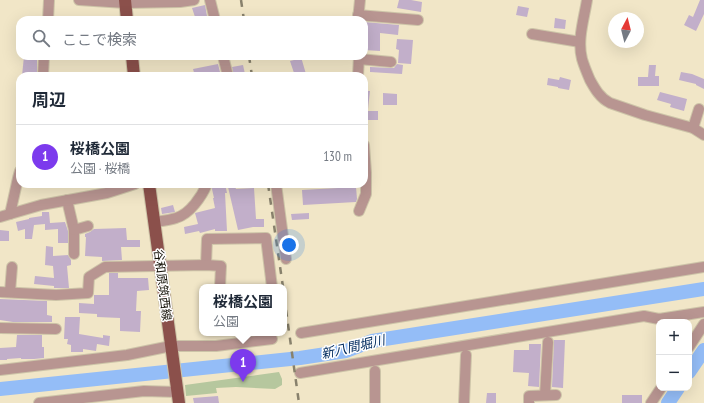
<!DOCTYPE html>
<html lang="ja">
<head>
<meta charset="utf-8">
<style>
  body { margin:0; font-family:"PT Sans Narrow","Noto Sans JP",sans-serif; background:#f2f2f3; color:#1f2937 }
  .controls { position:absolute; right:12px; bottom:12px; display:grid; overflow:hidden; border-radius:8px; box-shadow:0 4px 16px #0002 }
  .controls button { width:36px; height:36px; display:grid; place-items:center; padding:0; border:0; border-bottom:1px solid #e0e1e3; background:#fff; color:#1f2937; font:20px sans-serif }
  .compass { position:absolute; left:608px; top:12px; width:36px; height:36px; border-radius:50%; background:#fff; box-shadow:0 4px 16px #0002; rotate:7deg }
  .you { position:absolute; left:289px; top:245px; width:14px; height:14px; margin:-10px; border:3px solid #fff; border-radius:50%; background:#1a73e8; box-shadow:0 0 0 6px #1a73e833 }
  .badge { display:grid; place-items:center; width:26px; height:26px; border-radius:50%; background:#7c3aed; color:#fff; font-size:13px; font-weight:700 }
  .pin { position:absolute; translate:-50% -33px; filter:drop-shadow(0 1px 2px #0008) }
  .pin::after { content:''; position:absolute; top:21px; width:14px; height:12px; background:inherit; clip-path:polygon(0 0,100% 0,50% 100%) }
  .popup { position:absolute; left:199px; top:284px; width:88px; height:52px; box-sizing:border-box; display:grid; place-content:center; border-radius:8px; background:#fff; filter:drop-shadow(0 1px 3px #0005); font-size:13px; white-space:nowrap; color:#747a83 }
  .popup b { font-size:15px; color:#1f2937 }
  .popup::after { content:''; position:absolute; left:50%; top:100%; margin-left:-8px; border:8px solid transparent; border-top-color:#fff }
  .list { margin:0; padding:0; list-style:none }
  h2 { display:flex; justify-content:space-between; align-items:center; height:52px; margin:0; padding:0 16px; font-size:17px }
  h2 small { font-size:13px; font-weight:400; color:#747a83 }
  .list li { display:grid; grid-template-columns:26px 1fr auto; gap:12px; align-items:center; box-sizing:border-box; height:64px; padding:0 16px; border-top:1px solid #e0e1e3 }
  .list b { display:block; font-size:15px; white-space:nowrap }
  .list p { margin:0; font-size:13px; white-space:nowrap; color:#747a83 }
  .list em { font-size:13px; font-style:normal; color:#747a83 }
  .icon { flex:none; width:22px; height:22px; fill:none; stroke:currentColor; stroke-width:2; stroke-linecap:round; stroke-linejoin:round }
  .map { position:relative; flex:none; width:704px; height:403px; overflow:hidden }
  .search { position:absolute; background:#fff; box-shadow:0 4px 16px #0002; left:16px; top:16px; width:352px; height:44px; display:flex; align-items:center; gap:10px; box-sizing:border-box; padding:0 14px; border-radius:12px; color:#747a83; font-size:15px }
  .panel { position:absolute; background:#fff; box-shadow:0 4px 16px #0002; left:16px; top:72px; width:352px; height:116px; border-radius:12px }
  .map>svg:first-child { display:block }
  .green { fill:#b6c79e }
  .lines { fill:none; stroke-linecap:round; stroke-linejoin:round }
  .river { stroke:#94bdf7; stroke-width:14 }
  .building { fill:#c2afca }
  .minor-casing { stroke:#cdc4a8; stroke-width:12 }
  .major-casing { stroke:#cdc4a8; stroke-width:14 }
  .minor { stroke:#b89591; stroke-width:10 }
  .major { stroke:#8b504b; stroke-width:12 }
  .rail { stroke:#88816c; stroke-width:2.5; stroke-dasharray:7 7; stroke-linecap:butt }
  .labels { text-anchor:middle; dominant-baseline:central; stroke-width:3; stroke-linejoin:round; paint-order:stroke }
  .street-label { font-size:12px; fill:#120f05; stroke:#fff }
  .water-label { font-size:13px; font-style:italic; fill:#052e60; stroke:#fff }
</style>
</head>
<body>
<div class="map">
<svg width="704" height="403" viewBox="0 0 704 403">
  <rect width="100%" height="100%" fill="#f1e6c7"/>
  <path class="green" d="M 279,372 L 282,379 L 282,385 L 275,389 L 236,387 L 216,388 L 217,393 L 186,396 L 185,385 Z"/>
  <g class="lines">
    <g class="river">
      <path d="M 689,372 L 704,350"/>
      <path d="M 0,389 L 300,358 L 346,351 L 372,341 L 704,289"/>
      <path d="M 668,403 L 678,388"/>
    </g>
  </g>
  <g class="building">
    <path d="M 399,0 L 411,0 L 422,2 L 421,12 L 397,8 Z"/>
    <path d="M 700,0 L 704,0 L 704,14 L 696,31 L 684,25 L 689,15 L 693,17 Z"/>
    <path d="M 205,5 L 207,16 L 196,20 L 192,8 Z"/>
    <path d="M 518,6 L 529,8 L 527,17 L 516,15 Z"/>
    <path d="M 555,18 L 566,20 L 565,29 L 554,28 Z"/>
    <path d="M 364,22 L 399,25 L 398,35 L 380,33 L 380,51 L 364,50 L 365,30 L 364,30 Z"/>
    <path d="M 397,39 L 413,40 L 411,64 L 398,63 L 399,50 L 396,49 Z"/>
    <path d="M 24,56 L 37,56 L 37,76 L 22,76 Z"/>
    <path d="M 292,56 L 300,56 L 301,58 L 301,57 L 306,74 L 295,76 L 290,61 L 294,60 Z"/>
    <path d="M 218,64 L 221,76 L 195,76 L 193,69 Z"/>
    <path d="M 397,64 L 403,65 L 402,74 L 370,72 L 370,67 L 391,68 L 394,68 Z"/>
    <path d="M 243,65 L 245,74 L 234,76 L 232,67 Z"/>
    <path d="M 649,65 L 656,65 L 655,76 L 659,76 L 659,86 L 638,86 L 638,77 L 648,77 Z"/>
    <path d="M 681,72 L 692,74 L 704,79 L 704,89 L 696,85 L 696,84 L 679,80 Z"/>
    <path d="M 560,77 L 571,80 L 569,90 L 558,88 L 558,87 L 547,85 L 548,78 L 559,80 Z"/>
    <path d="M 364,91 L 370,91 L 368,109 L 364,109 Z"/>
    <path d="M 660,92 L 687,99 L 684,111 L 670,107 L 671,104 L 657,100 Z"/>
    <path d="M 383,93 L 397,94 L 397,105 L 383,105 Z"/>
    <rect x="367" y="111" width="11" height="9"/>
    <path d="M 213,184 L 225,184 L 227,193 L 225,193 L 227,231 L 215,231 L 215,229 L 200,233 L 199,231 L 185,234 L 184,227 L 198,224 L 195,213 L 215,208 L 213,198 L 214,198 L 212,189 Z"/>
    <path d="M 235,186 L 236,189 L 254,188 L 256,219 L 264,219 L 264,227 L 253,227 L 238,230 L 228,187 Z"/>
    <path d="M 356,187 L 357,199 L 356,202 L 303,205 L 302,190 Z"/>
    <path d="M 173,205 L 175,212 L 162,214 L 161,208 Z"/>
    <path d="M 42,212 L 49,212 L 50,223 L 65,222 L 68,231 L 68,243 L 58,243 L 58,229 L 45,230 L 45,224 L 34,225 L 32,239 L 25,239 L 25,229 L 18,231 L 16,222 L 29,219 L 29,218 L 42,216 Z"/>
    <path d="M 309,213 L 309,219 L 292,220 L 291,214 Z"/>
    <path d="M 126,228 L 127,240 L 140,240 L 140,247 L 121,247 L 122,260 L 102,261 L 102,257 L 85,256 L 86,237 L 85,237 L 85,234 L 90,232 L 94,229 Z"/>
    <path d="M 0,230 L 9,231 L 9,241 L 0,241 Z"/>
    <path d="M 46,246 L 53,247 L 53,256 L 68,255 L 71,260 L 71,265 L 67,266 L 69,288 L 54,288 L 54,286 L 34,284 L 35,276 L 54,278 L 53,266 L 45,265 Z"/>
    <path d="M 109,273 L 118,273 L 118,278 L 148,278 L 149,290 L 137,291 L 136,311 L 141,311 L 140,332 L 120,331 L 120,318 L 97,317 L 97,314 L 79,313 L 79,303 L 94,304 L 94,295 L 109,295 Z"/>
    <path d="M 0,299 L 47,301 L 47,315 L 52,316 L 52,322 L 13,322 L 0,320 Z"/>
    <path d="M 65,317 L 80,317 L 79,334 L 103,338 L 103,335 L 110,336 L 109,346 L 97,344 L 96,351 L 83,349 L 83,352 L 71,352 L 71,345 L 67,344 L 68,339 L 64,339 Z"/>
    <path d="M 17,335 L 42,335 L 42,347 L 44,347 L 44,358 L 34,359 L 21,359 L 21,358 L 7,359 L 7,360 L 0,360 L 0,348 L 16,347 Z"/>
    <path d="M 554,340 L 565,340 L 563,388 L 552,387 Z"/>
    <path d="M 529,344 L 541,344 L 539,387 L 528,386 L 529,373 L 513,372 L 514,350 L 529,350 Z"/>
    <path d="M 487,393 L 496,393 L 496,403 L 486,403 Z"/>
    <rect x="622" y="395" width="20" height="8"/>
    <path d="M 218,396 L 219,403 L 194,403 L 193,398 Z"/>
  </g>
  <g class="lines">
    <g class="minor-casing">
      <g id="minor">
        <path d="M 79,0 L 125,3 L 180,2 L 194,0"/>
        <path d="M 210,0 L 215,20"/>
        <path d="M 587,0 C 584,19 577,40 582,59 C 584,66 587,73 590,80 C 595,89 600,98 610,103 L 645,115 L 693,128 L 704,135"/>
        <path d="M 358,15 L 418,20"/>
        <path d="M 48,20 L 49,0"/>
        <path d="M 358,20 L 360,0"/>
        <path d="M 532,34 L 580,42"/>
        <path d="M 223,56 L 228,76"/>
        <path d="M 359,59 L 391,62"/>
        <path d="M 43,76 L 44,56"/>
        <path d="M 358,76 L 359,56"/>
        <path d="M 693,128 L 699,109"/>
        <path d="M 276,184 L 286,259"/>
        <path d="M 67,200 L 74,230 L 74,254"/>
        <path d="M 359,211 L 366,194 L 366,173 L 364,145"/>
        <path d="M 10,214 L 18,178 L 20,171"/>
        <path d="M 0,217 L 10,214 L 41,205 L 107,193 L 135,184"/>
        <path d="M 155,222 C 162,221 170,220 176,218 C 190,214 202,196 207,184"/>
        <path d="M 74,230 L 88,226"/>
        <path d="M 206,265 L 207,239 L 266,238 L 272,287"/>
        <path d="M 0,292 L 56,295 L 88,293 L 89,277 L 105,267 L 206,265 L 221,266 L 220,287"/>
        <path d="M 10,292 L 12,267"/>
        <path d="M 0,328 L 56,329"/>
        <path d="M 301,333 L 704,267"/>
        <path d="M 689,347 L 704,324"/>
        <path d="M 0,370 L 127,355 L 171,346 L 216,346 L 272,339"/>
        <path d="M 375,371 L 375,403"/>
        <path d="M 300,373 L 644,316 L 659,319 L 704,312"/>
        <path d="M 545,395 L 548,342"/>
        <path d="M 39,403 L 144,391 L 177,392"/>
        <path d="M 464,403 L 466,355"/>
        <path d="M 529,403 L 529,396 L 556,395"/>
        <path d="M 651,403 L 661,388"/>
      </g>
    </g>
    <g class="major-casing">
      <g id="major">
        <path d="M 125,0 L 127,20"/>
        <path d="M 132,56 L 134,76"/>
        <path d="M 149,184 L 179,403"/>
      </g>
    </g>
    <use href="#minor" class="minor"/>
    <use href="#major" class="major"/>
    <g class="rail">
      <path d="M 241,0 L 244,20"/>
      <path d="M 249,56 L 252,76"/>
      <path d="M 268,184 L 283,287"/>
      <path d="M 284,296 L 299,403"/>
    </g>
  </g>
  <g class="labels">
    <g class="street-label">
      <text transform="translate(163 285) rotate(83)">谷和原筑西線</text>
    </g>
    <g class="water-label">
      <text transform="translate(353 347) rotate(-13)">新八間堀川</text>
    </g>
  </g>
</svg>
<div class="controls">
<button>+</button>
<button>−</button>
</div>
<svg class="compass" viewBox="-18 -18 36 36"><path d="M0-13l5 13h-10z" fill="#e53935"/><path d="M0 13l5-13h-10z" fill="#747a83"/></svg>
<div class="you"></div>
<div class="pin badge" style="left:243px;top:382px">1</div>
<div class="popup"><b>桜橋公園</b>公園</div>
<div class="search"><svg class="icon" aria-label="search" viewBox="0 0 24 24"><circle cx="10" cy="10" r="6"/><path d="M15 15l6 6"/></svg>ここで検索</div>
<section class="panel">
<h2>周辺<small></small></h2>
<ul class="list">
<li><span class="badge">1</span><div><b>桜橋公園</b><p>公園 · 桜橋</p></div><em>130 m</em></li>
</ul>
</section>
</div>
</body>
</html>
